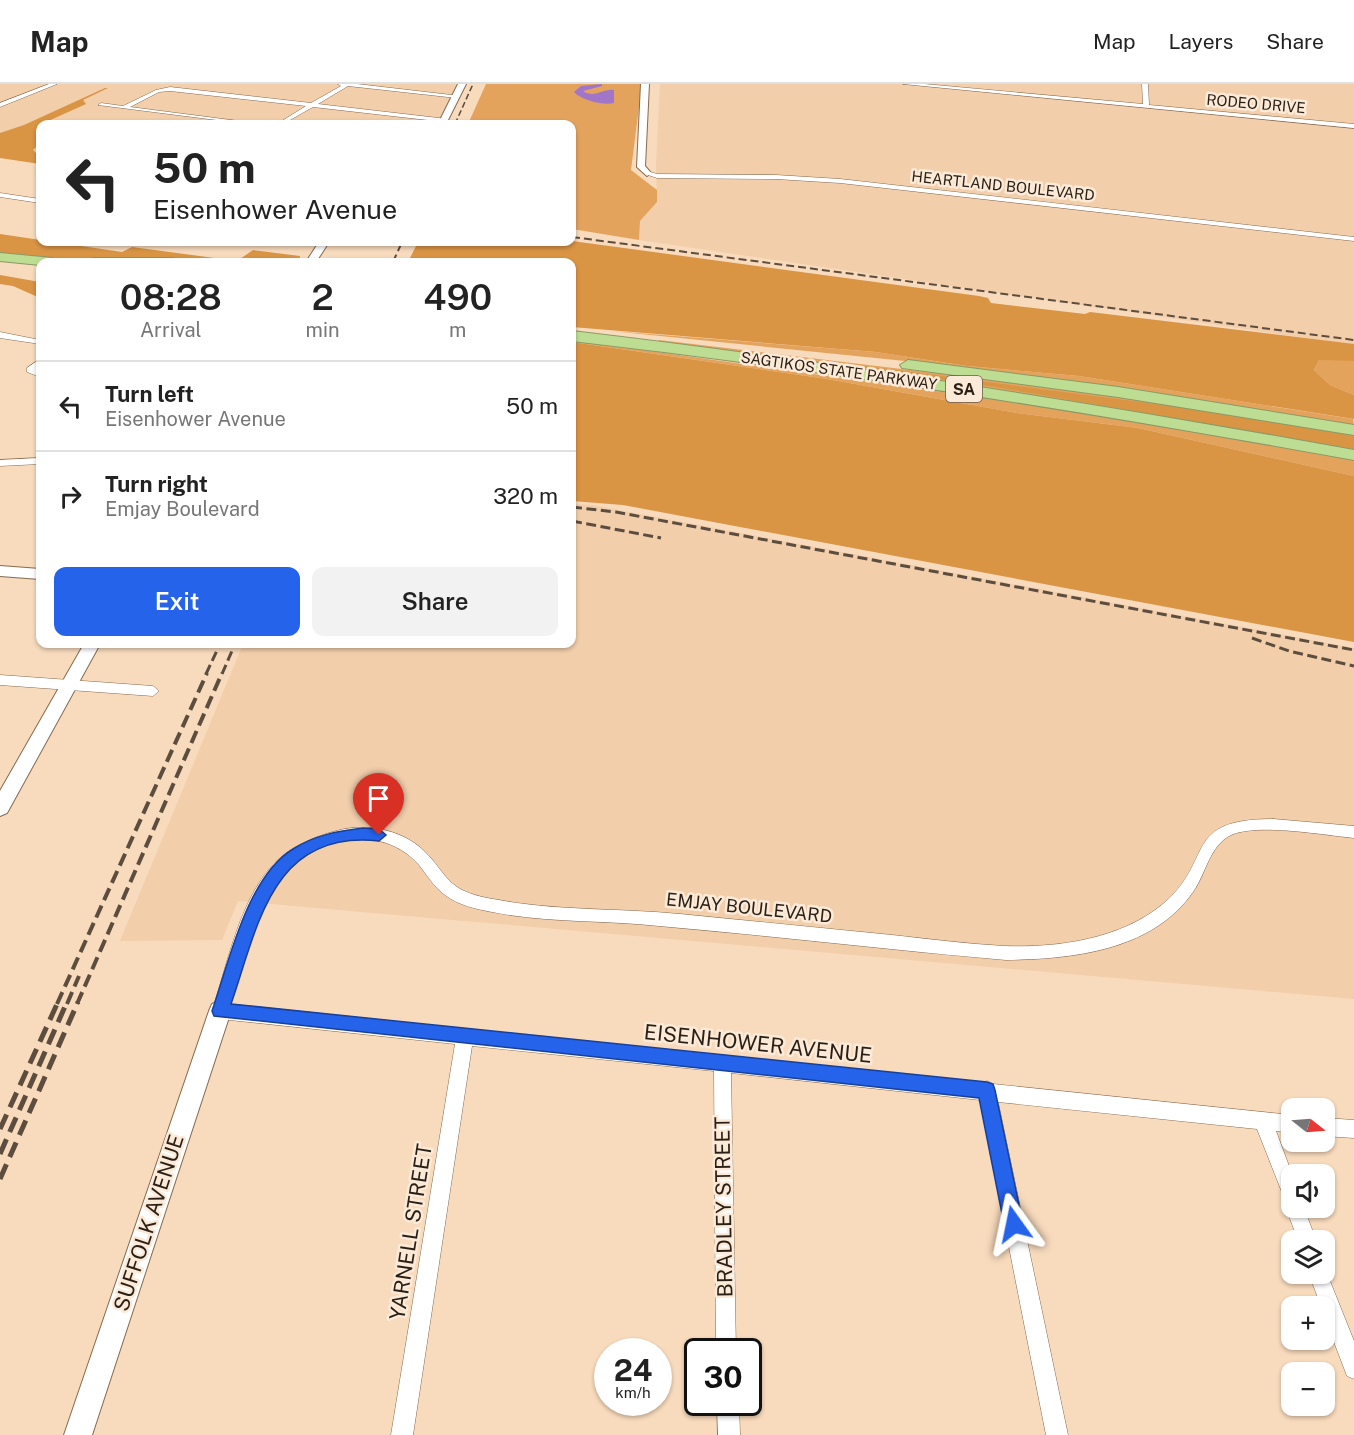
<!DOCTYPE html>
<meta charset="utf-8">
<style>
:root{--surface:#fff;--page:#f2f2f2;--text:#222;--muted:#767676;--line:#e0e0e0;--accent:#2563eb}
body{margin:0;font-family:"Public Sans",sans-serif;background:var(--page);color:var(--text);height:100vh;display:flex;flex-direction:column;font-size:22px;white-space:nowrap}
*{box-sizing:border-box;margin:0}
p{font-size:20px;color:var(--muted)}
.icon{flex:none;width:33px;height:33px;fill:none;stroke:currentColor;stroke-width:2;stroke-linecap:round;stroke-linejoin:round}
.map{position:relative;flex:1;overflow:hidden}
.sheet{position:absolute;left:36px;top:174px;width:540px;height:390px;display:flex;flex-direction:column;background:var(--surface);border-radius:12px;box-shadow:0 2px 4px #0004}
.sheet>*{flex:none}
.top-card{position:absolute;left:36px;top:36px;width:540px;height:126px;border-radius:12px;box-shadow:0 2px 4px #0004;background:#fff;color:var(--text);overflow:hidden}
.needle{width:39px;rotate:107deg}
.controls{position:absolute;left:1281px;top:1014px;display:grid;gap:12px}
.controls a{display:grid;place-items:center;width:54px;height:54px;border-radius:12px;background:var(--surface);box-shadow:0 2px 4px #0004;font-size:30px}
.speed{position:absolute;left:594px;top:1254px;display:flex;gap:12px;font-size:30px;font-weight:700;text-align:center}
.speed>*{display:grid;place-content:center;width:78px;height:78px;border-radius:50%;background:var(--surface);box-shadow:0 2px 4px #0004;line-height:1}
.speed small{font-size:15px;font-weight:400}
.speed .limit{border:3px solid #111;border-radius:9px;background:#fff;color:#111}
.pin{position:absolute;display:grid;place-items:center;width:51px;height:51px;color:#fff;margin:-62px -26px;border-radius:50% 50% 50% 0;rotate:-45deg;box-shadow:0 0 6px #0007}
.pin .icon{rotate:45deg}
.me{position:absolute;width:66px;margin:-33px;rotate:348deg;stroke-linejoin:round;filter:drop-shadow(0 0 4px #0008)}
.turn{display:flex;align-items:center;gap:21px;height:126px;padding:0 18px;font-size:27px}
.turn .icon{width:78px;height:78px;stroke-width:2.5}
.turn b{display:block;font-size:42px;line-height:51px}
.eta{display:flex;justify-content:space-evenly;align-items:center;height:102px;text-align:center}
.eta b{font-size:36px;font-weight:600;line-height:42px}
.button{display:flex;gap:12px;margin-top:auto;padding:12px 18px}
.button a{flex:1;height:69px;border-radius:12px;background:var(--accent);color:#fff;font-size:24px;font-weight:600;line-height:69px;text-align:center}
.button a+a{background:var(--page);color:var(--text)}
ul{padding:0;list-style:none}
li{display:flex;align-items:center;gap:18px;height:90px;padding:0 18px;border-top:2px solid var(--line)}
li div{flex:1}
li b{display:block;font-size:22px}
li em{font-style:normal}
header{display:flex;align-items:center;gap:36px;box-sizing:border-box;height:84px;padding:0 30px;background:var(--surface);border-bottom:2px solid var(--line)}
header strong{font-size:28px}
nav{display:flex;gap:33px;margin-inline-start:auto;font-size:21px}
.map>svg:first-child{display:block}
</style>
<header>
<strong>Map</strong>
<nav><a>Map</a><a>Layers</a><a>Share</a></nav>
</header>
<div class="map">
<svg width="1354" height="1351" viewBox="0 0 1354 1351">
<rect width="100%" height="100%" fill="#f8dabc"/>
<path fill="#f2ceab" d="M0,0H462L442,40H40V77L0,72Z
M660,0H1354V261L639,156L640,137L657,118L656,81Z
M572,420L592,421L1354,564V915L238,817L222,856L120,857L243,560H572Z"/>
<path fill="#e4a35d" d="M486,0H642L631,86L657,106V118L640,137L639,156L572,145V40H468Z
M611,247L876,268L967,282L1079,292L1353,335L1354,341L915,278Z
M572,256L1070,326L1354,376V392L1138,344L1017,329L827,295L572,258Z
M659,256L1135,313L1354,348V367L657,259Z
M1336,275L1354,277V311L1330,301L1314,286L1319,276Z"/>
<path fill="#d99444" d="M105,4H108L83,16L86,20L37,42L40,43V59L33,66L40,73V80L0,74V49L24,41Z
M0,150L122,168L132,163L237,177L253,166L300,172L299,178H207L161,174H29L0,169Z
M572,157L979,212L988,214L991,219L1085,230L1090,228L1354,260V277L1319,276L1314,286L1330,301L1354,311V335L1079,292L967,282L876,268L572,243V178H408L418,158Z
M0,191L40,198V214L13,202L0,200Z
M572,258L827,295L1017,329L1138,344L1354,392V558L623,421L572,417Z
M856,281L1217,328L1354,352V365L995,303L850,282Z"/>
<path fill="#a176c8" d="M602,0V2L583,7C595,15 603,4 614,6V19C603,22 581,16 574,8L581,2Z"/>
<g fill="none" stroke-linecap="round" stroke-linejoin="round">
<g stroke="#856a50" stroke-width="1">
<path id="street" d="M49,0H57L0,23V19Z
M338,0H357L460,12L457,14L348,2L318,20L447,35L445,38L313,23L283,40H277L306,22L170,7L159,8L130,23L262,40H248L98,21L101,19L123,22L156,6L170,3L311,19L341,2Z
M903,0H924L1143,20L1142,0H1148L1149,21L1354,40V44Z
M647,87L657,90L776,91L840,95L1354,153V157L840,99L776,95L657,94L645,90Z
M0,109L40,115V119L0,113Z
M0,248L40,256V260L0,254Z
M40,275V282L36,285L40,287V293L27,288V284Z
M40,374V380L0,382V376Z
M0,591L153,602L159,607L153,612L0,601Z
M1273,735L1354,742V754C1323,751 1258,739 1231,751C1209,762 1206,790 1193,808C1152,867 1072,875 1006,876C890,866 775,852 659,842C604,836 546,839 492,828C476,825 458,821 445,811C434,803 427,791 419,781C398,757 366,750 336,758C261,781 251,856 230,920L983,999L987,997L993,1000L1292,1031V1049L1276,1047L1292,1090V1124H1304L1316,1156H1298L1286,1124L1287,1121L1257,1045L998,1018L1068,1351H1046L980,1016L731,989L736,1268H716L714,987L472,962L413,1351H391L455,960L220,935L214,933L212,927C227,882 239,819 271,783C287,764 313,753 336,747C367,738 406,746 428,771C438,781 445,795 457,803C468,810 481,813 493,815C552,827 619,824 680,830C751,837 821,844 892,851C929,855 967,860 1004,862C1058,864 1122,855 1164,819C1215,776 1181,735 1273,735Z
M1324,1034L1354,1036V1054L1324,1052Z
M1324,1182L1354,1257V1295L1347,1292L1324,1232V1222H1321L1309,1190H1324Z
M717,1318H739L740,1351H718Z"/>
</g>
<g stroke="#856a50" stroke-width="2">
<path id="secondary" d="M458,0H466L446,40H438Z
M641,0H649L645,82L651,89L647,92L637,83Z
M319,158H329L316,178H306Z
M0,482L40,485V495L0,492Z
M84,560H100L7,729L0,732V707Z
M220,917L228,920L231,927L92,1351H64L209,927L212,920Z"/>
</g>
<g stroke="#8a9a66" stroke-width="2">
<path id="highway" d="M0,169L52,174L59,178H40V181L0,177Z
M93,174H173L180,178H86Z
M311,174L317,175L319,178H304Z
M572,247C834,278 1094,319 1354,366V376C1094,329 834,287 572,257Z
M908,276L1118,303L1354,341V351L1118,313L902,284L900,281Z"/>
</g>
<use href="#street" fill="#fff" fill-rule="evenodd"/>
<use href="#secondary" fill="#fff" fill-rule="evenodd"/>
<use href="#highway" fill="#bddd92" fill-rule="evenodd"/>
<path stroke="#5d4d3e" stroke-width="1.5" stroke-dasharray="6 3" stroke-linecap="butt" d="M455,40L473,0"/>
<path stroke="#5d4d3e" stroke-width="2" stroke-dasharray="8 4" stroke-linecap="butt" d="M572,153L1354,256
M393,178L402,158"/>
<path stroke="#5d4d3e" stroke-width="3" stroke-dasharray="10 4.5" stroke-linecap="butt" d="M572,423L616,428L1354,566
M572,437L661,454
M1252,554L1289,567L1354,582
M206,590L220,560
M222,590L235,560"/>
<path stroke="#5d4d3e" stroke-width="4" stroke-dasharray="13 6" stroke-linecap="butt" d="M57,920L207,589
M67,920L79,892
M77,920L222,589"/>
<path stroke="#5d4d3e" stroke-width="5" stroke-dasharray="16 8" stroke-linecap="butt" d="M0,1045L58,918
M0,1070L67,918
M0,1095L78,918"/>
</g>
<path fill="#2563eb" stroke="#184099" stroke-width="1.5" d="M363,744L379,745L386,751L379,757C272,745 258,842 231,920L987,998L993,1000L995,1006L1023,1140L1020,1146L1014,1149L1007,1146L1004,1140L979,1014L214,932L212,927C229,878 247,793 293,765C315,751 338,747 363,744Z"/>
<g text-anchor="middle" stroke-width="5" stroke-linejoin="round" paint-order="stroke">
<g font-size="15" fill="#2a1f14" stroke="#fcead8">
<text transform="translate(1256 20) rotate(5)" y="5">RODEO DRIVE</text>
<text transform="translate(1003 102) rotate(6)" y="5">HEARTLAND BOULEVARD</text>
<text transform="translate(839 287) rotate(8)" y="5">SAGTIKOS STATE PARKWAY</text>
</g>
<rect fill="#fcead8" stroke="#695c4f" stroke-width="1.5" x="946" y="292" width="36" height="26" rx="4.5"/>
<g font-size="16" font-weight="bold" fill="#2a1f14">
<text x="964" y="311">SA</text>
</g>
<g font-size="18" fill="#2a1f14" stroke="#fcead8">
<text transform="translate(749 824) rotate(6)" y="6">EMJAY BOULEVARD</text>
</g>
<g font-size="21" fill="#2a1f14" stroke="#fcead8">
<text transform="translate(758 960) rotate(6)" y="7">EISENHOWER AVENUE</text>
<text transform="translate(724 1123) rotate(-91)" y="7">BRADLEY STREET</text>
<text transform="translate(149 1139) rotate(-72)" y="7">SUFFOLK AVENUE</text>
<text transform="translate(411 1148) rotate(-81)" y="7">YARNELL STREET</text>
</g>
</g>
</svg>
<div class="controls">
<a><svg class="needle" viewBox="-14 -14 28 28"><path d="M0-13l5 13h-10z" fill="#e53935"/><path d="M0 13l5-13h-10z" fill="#767676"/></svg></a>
<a><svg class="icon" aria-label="sound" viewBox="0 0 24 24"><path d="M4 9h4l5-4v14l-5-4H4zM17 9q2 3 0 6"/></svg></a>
<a><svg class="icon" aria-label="layers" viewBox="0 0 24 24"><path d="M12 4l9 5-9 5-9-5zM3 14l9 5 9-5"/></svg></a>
<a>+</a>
<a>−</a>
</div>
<div class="speed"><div>24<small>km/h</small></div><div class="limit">30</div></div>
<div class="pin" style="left:379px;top:751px;background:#d93025"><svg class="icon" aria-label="arrive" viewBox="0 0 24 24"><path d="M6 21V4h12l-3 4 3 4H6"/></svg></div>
<svg class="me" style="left:1014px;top:1140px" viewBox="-20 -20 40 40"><path d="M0-17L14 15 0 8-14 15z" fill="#2563eb" stroke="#fff" stroke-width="4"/></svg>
<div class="top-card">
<div class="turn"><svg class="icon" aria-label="left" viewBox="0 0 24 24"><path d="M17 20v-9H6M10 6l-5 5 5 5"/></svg><div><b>50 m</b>Eisenhower Avenue</div></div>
</div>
<section class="sheet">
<div class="eta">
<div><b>08:28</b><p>Arrival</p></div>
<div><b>2</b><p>min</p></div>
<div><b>490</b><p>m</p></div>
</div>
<ul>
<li><svg class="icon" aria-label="left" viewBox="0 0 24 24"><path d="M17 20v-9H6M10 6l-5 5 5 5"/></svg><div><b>Turn left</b><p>Eisenhower Avenue</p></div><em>50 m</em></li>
<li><svg class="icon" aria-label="right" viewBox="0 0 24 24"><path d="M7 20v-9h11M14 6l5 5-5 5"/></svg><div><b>Turn right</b><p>Emjay Boulevard</p></div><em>320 m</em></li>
</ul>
<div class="button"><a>Exit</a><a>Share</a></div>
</section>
</div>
